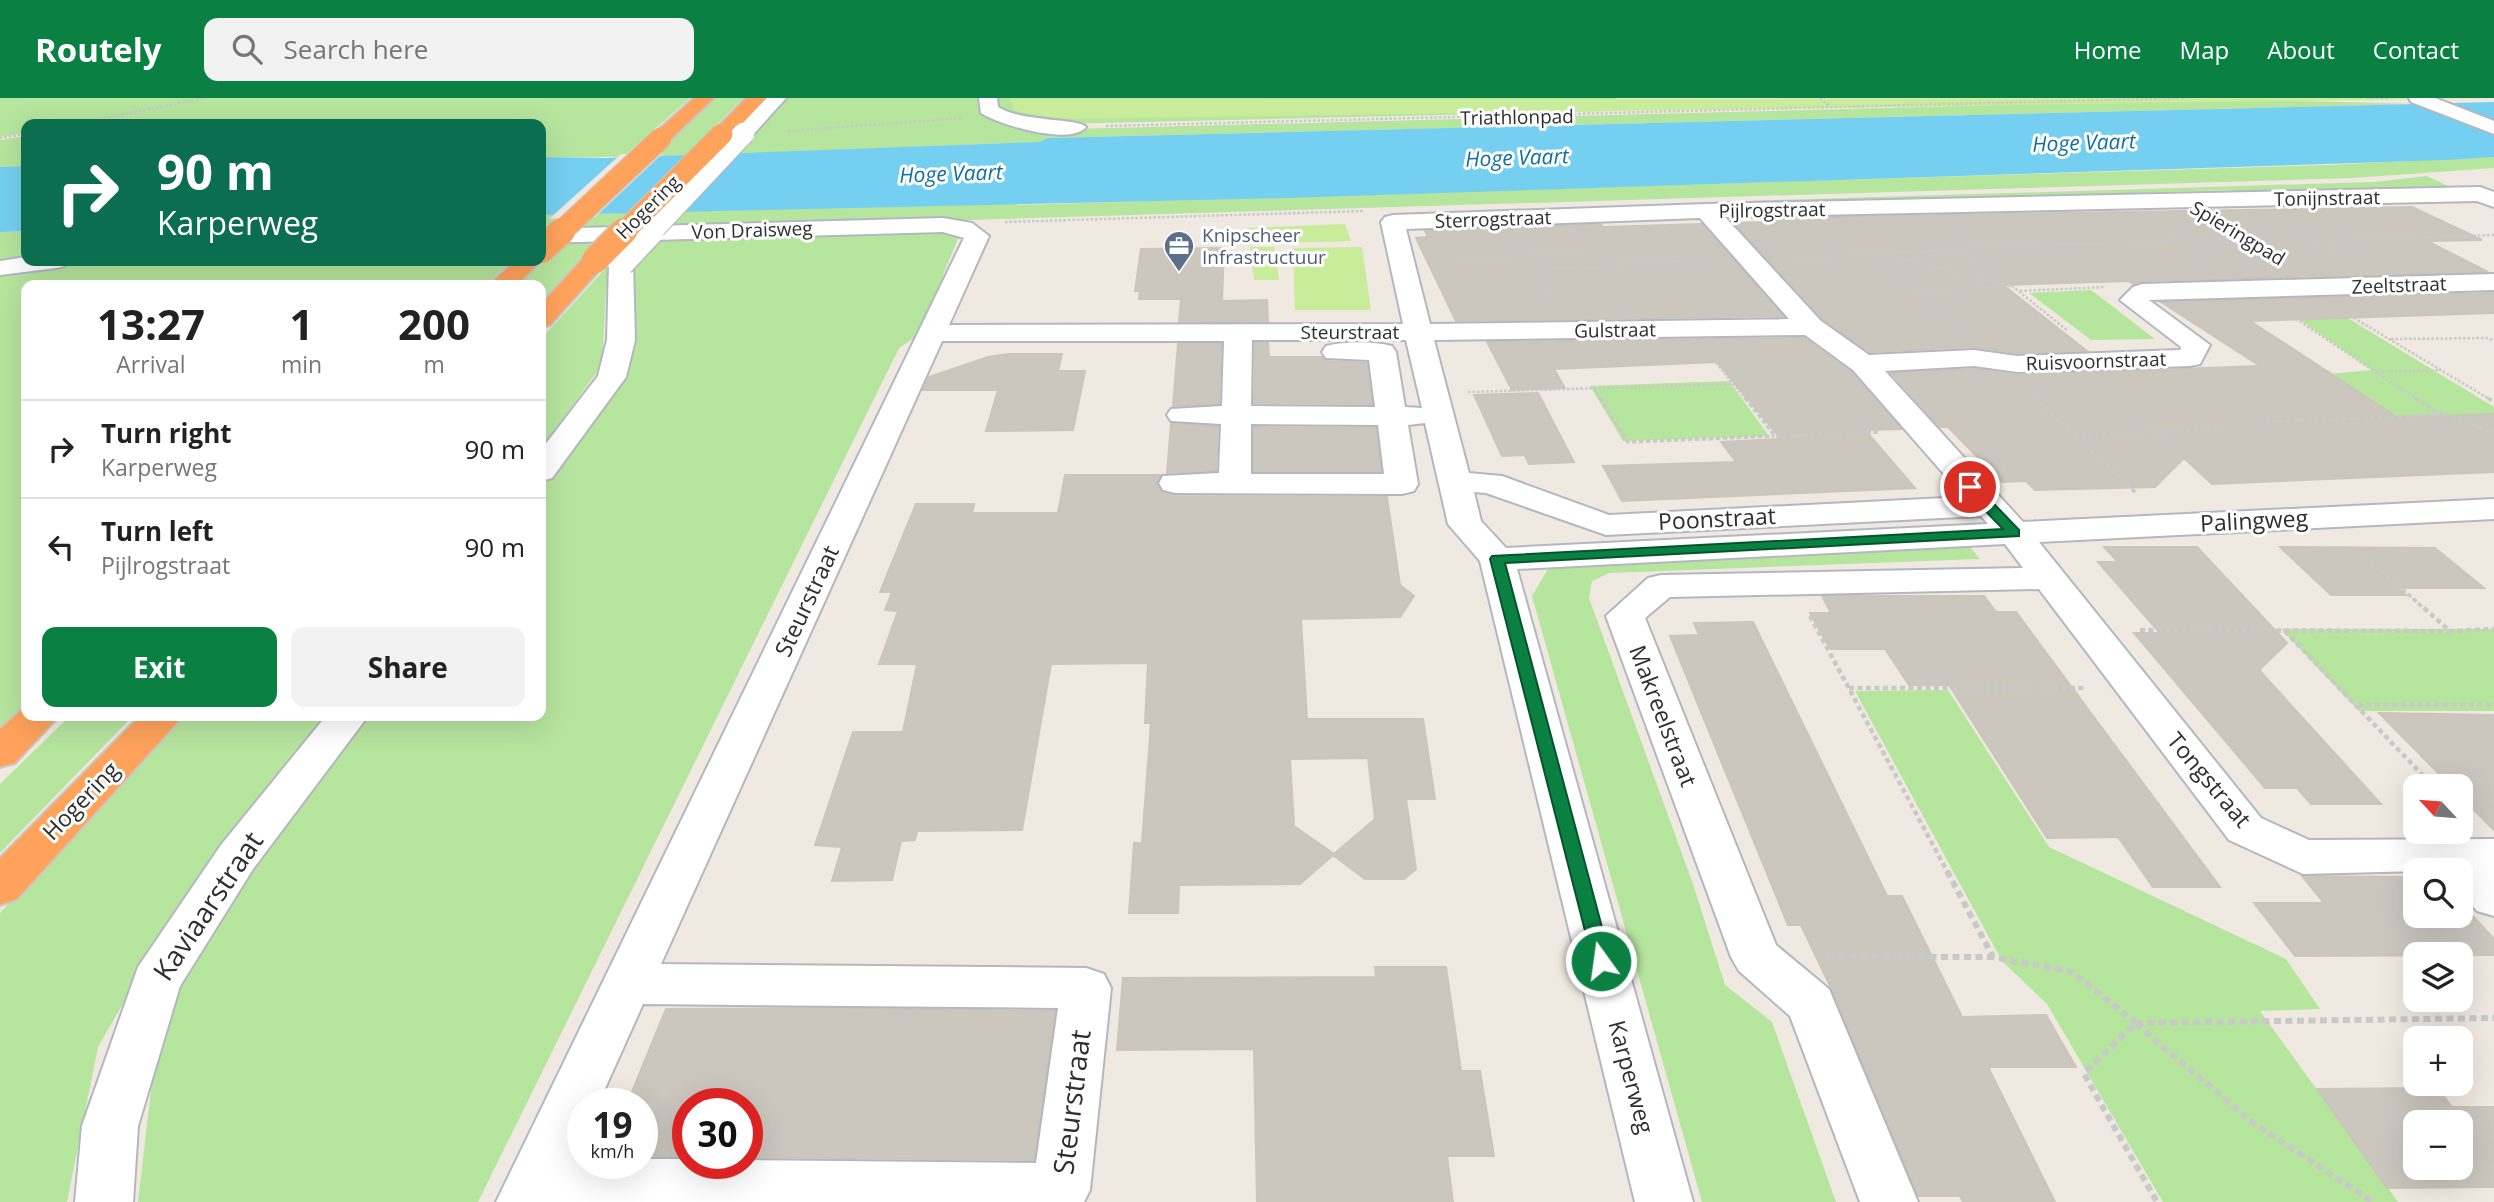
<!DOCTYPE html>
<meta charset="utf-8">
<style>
:root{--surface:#fff;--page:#f2f2f2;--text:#222;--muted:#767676;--line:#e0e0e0;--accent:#0b8043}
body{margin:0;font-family:"Open Sans",sans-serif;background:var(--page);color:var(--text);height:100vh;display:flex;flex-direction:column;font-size:26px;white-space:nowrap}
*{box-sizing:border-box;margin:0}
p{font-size:23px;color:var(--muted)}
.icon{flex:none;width:38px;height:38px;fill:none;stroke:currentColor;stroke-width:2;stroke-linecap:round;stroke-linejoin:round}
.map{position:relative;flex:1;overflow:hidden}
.sheet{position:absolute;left:21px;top:182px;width:525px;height:441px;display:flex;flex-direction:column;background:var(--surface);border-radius:14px;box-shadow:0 7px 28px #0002}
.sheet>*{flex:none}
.hud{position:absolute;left:21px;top:21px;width:525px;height:147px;border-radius:14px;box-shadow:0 7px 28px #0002;background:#0b6e4f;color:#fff;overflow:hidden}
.needle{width:46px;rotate:296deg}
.controls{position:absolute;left:2403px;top:676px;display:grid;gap:14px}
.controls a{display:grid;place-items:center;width:70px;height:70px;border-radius:14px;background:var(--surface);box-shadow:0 7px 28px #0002;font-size:35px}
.speed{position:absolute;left:567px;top:990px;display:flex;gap:14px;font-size:35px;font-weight:700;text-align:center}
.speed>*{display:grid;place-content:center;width:91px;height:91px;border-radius:50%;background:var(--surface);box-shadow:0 7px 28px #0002;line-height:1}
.speed small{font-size:18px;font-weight:400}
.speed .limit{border:10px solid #d22;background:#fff;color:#111}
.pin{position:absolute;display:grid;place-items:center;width:60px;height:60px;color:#fff;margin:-30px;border:4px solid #fff;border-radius:50%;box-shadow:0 2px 7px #0007}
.me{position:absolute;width:77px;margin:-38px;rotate:346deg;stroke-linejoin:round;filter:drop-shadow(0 0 5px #0008)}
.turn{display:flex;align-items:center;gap:24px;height:147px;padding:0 21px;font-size:32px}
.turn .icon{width:91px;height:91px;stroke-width:2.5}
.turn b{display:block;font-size:49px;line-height:60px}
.eta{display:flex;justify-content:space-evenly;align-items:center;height:119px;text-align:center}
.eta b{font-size:42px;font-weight:700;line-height:49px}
.action{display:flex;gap:14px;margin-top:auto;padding:14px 21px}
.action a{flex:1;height:80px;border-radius:14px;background:var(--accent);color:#fff;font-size:28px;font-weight:700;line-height:80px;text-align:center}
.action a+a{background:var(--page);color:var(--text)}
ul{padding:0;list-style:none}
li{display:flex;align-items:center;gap:21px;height:98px;padding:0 21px;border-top:2px solid var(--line)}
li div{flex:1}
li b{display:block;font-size:26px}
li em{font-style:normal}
header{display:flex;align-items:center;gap:42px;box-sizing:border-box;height:98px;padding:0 35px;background:var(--accent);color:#fff}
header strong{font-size:33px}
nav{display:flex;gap:38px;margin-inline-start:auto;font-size:24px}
.search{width:490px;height:63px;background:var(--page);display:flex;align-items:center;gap:18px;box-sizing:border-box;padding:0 24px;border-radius:14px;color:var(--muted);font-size:26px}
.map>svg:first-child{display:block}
</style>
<header>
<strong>Routely</strong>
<div class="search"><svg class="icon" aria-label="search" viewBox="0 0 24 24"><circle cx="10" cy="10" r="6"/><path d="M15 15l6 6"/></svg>Search here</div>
<nav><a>Home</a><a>Map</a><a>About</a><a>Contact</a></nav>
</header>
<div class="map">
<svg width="2494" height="1104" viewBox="0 0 2494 1104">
<rect width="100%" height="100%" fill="#efe9e1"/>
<path fill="#b6e59e" d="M0,0H690L623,59H541V26H26V35L0,39Z
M715,0H743L685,58H654Z
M785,0H980L978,8L984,16L1072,31L2232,1L2416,6L1049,40L1039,44L733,56Z
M997,0H1617L1606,13L1057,26L1005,16L995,7Z
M26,38V68L0,69V42Z
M2494,59V70L2352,80L541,135V117L1011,104L1018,107L2327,67Z
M2427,78L2452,90L2254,96L2225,92L1721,108L1715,104L2374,84Z
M939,130L959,138L924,224L917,238L899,250L478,1104H138L153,975L166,910L237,781L361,618H541V389L620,289L631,235V164L655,138Z
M26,133V161L0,165V134Z
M605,140L541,206V187H519L567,141Z
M613,162L606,192L602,267L541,351V241Z
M69,163H512L486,187H26V614L0,638V174Z
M2091,192L2155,241L2091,242L2029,195Z
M2323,205L2494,309V363L2423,318L2355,319L2329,276L2372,272L2278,207Z
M1729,283L1769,338L1623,343L1590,288Z
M1970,449L1980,461L1609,475L1592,483L1589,500L1693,786L1725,887L1772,924L1836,1104H1702L1532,498L1548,471L1572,466Z
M2281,531H2494V613H2359Z
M1948,592L2049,749L2286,861L2320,911L2260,913L2398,1104H2163L2047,906L2002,863L1855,593Z
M70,618H133L0,755V686Z
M184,618H328L187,795L98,949L67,1104H0V815Z"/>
<path fill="#c9ec9a" d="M2494,0L1059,21L1015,13L1010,1Z
M1345,126L1351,143L1250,146L1247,130Z
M1250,149H1274L1279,182H1254Z
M1362,149L1371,212H1295L1293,150Z"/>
<path fill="#75cff0" d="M2494,4V59L2446,62L1287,100L541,117V59L609,60L1039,44L1048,40Z
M26,68V133L0,134V69Z"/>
<path fill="#efe9e1" d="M663,55L595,119L549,121L621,56Z"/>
<path fill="#cbc7bf" stroke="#cbc5ba" stroke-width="2" fill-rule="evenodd" d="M2412,109L2482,142L2427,143L2488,174L2142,183L2133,186L2129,183L2003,187L2087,253L2017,255L1974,249L1870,254L1823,221L1734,125L1771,124L1768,121L1780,120Z
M1600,126L1604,129L1702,126L1783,218L1456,223L1416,140L1428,139L1425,133Z
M1224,150L1222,203L1267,202L1268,224H1179L1181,201H1139L1140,193H1135L1141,151Z
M2494,195V215L2250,223L2397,319L2494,316V374L2212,386L2184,360L2155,389L2035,392L2026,383L2002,384L1948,329H1940L1891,275L1974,271L2017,277L2260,268L2161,204Z
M1804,240L1851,274L1901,331L1865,332L1915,390L1622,403L1603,368L1736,364L1721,344L1781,341L1717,264L1554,271L1565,290L1512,292L1487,244Z
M1255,245H1268L1269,259H1322L1326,263L1367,265L1372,306L1254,305Z
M1178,246H1221L1219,306L1173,308Z
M1009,256H1062L1058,273H1085L1073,332L986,333L998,292H923L929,279L988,259Z
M1538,295L1574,364L1529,366L1525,357L1502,358L1474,297Z
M1171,326L1218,328L1216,373L1167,375Z
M1254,329L1376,330L1381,373H1254Z
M1065,377H1161L1157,384L1161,393L1175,398L1387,399L1400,487L1414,498L1400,519L1301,521L1307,621H1423L1435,701H1406L1416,771L1404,781H1365L1333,757L1300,786L1179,787L1178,815H1129L1134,745H1142L1151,625H1145L1148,565L1051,566L1022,732L917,733L915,742L901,743L892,782L832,783L842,749L815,747L853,634H903L917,566H879L898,513L885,512L892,494H880L916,406H974L972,415H1058ZM1368,660L1375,721L1334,756L1294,728L1290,661Z
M2104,449H2197L2287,545L2259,572L2381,706H2311L2297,690H2265L2134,535H2160L2098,464H2118Z
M2280,449L2435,450L2484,490H2398L2406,497H2331Z
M1822,498H1984L1996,514H2016L2220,789H2153L2118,739L2047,740L1949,587H1909L1885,551H1830L1810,515H1831Z
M1753,524L1887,798H1902L1962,919L2046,917L2076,969H1988L2055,1104H1963L1960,1098H1918L1831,890L1801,827H1788L1670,538L1699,537L1694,525Z
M2379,615L2494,617V732L2460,698V688H2451Z
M2302,778L2409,779L2415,786V817H2460L2461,805L2494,841V857L2295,858L2254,805H2324Z
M1375,869H1446L1461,973H1480L1494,1058H1447L1453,1104H1257L1254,951L1117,952L1123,880L1376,879Z
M837,910L1055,913L1034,1062L747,1059V1006H688V1058H642V1006H627L666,911Z
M2437,990L2452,1009H2494V1089L2387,1090L2317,991ZM2415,1024H2460V1069H2415Z"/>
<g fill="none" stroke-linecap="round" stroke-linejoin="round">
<g stroke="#b4b7c1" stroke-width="4">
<path id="minor" d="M767,0H786L751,39H737L734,35L737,31Z
M979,0H997L998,9C1021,24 1079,20 1086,29C1071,48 999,27 981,15Z
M2409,0H2435L2494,23V36L2411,4Z
M2480,89L2494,94V109L2477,103L1725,119L1821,223L1869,257L1974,252L2017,258L2180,252L2181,249L2120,202L2133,189L2142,186L2494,176V192L2149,202L2210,247L2200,266L2190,268L2017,274L1974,268L1885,273L2023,424L2494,401V421L2039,444L2261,720L2309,742L2494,741V818L2477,813L2460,794V772L2303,776L2229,742L2039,491L1670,499L1645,520L1776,847L1829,891L1918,1104H1860L1790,918L1739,873L1731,859L1606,518L1648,480L1661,477L2023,470L2005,446L1517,471L1693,1104H1635L1480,463L1448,426L1425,325L1408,327L1418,386L1414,393L1402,396L1175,395L1163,392L1159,385L1163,378L1219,375L1221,326L1171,323L1167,317L1171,311L1222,308L1224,243H942L661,866L1086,870L1104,876L1111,890L1090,1092L1084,1104H496L964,140L943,134L541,145V131L943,120L972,125L989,138L949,227L1403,226L1381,124L1385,119L1393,117L1706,106ZM1700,120L1789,221L1430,226L1406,131ZM1805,237L1853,272L1964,399L1609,417L1502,378L1469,375L1434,242ZM1252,242H1406L1422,310L1405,309L1396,254L1392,248C1372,243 1346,243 1326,248L1322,254L1326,260L1369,262L1375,309L1251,308ZM1251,326L1378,327L1384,376H1251ZM1474,394L1486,395L1606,437L1981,418L1988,426L1506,450L1481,423ZM643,906L1058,910L1036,1065L747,1062V1066H688V1061H642V1066H583V1060H574L583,1041V1006H598Z
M621,158L630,160L633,165L635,242L626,279L552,380L541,383V352L598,278L607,242L609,165L612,160Z
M26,159V163H68L65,168L56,170L0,177V163Z
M326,618H368L253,771L180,888L138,1028L133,1104H75L82,1028L138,869L221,747Z"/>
</g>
<g stroke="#c9c9c9" stroke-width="4">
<path id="highway" d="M694,0H714L668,44H654L651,40L654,36Z
M746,0H766L729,40H715L712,36L715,32Z
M595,155L604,157L607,162L604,167L550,227L541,229V206L586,157Z
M515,163H541L517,187H489Z
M26,608V618H59L15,665L0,669V631Z
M140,618H183L17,801L0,807V760Z"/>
</g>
<path stroke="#c9c9c9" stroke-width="2.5" stroke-dasharray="2.5 2" stroke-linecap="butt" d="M1820,0L1832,10
M2367,0H2388
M77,26L204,0
M1106,28L2186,0
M788,33L961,20
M0,40L26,36
M1005,124L1363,113
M2293,130L2340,157
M2207,133L2250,159
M2160,134L2203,161
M1956,137L1971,150L1961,151L2012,188
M2316,143L2494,137
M1971,150L2220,141
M1884,156L2005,187
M1874,157L1956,230
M1525,159L1550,201
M1794,160L1961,151
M1438,161L1611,155L1621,168L1532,172
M1619,165L1709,163
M1913,192L2012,188L2068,233
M2020,193L2105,189
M2354,220L2491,302
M2296,221L2418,302
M2391,241L2488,240L2494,243
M1713,261L1746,302
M2377,274L2438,272
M1594,291L1601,302
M1468,294L1733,286
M2031,297L2036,302"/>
<path stroke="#c9c9c9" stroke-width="3.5" stroke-dasharray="4.5 2.5" stroke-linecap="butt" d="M1600,300L1628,344L1774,338
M1745,300L1775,338L1878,334
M2035,300L2137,396
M2415,300L2433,312L2494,335
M2488,300L2494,304
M2265,324L2442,317
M2074,337L2222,331
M2355,450L2426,512"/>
<path stroke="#c9c9c9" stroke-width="4.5" stroke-dasharray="5 3.5" stroke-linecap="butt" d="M2424,510L2450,533L2494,531
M1810,518L1948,775
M2140,532L2450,533
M2285,533L2433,688
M1849,590H2086
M2358,607H2494"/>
<path stroke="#c9c9c9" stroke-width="6" stroke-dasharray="7 4.5" stroke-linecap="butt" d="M1947,773L1993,859L2072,874L2136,925L2084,976L2157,1104
M1826,859H1993
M2136,925L2494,920
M2136,926L2252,1024L2373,1104"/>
<use href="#minor" fill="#fff" fill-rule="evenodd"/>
<use href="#highway" fill="#ffa35c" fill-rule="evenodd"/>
<g stroke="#b4b7c1" stroke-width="23" stroke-linecap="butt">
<path id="minor-bridge-far1" d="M650,135L744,35"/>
</g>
<g stroke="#b4b7c1" stroke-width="29" stroke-linecap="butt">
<path id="minor-bridge" d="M621,165L651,133"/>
</g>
<g stroke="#c9c9c9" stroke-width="23" stroke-linecap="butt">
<path id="highway-bridge-far1" d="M560,135L661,40
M623,135L722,36"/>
</g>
<g stroke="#c9c9c9" stroke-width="29" stroke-linecap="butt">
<path id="highway-bridge" d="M541,152L562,133
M595,162L624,133"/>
</g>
<use href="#minor-bridge-far1" stroke="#fff" stroke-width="21"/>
<use href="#minor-bridge" stroke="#fff" stroke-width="26"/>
<use href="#highway-bridge-far1" stroke="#ffa35c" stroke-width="21"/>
<use href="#highway-bridge" stroke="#ffa35c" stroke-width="26"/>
</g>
<path fill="#0b8043" stroke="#07532c" stroke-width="2" d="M1965,386H1975L2019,432V438L1505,465L1611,863L1608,868H1594L1490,461L1492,458L2003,431L1965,392Z"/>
<defs>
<g id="office-pin" transform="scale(1.575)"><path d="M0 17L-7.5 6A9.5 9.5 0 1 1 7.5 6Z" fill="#5c6f8a" stroke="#fff"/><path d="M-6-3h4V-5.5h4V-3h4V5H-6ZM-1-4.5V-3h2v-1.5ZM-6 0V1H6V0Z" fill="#fff"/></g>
</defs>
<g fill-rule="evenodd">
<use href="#office-pin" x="1179" y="148"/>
</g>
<g text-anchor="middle" stroke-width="6" stroke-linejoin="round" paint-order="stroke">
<g font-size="19" fill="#2e2e2e" stroke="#fff">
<text transform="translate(1517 19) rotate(-1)" y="7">Triathlonpad</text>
<text transform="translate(2327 100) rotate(-1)" y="7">Tonijnstraat</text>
<text transform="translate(648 109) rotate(-45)" y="7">Hogering</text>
<text transform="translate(1772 112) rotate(-1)" y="7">Pijlrogstraat</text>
<text transform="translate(1493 121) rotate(-2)" y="7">Sterrogstraat</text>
<text transform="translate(752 132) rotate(-2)" y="7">Von Draisweg</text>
<text transform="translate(2238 135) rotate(31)" y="7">Spieringpad</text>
<text transform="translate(2399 187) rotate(-2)" y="7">Zeeltstraat</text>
<text transform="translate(1615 232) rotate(-1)" y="7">Gulstraat</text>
<text x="1350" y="241">Steurstraat</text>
<text transform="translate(2096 263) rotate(-2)" y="7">Ruisvoornstraat</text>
</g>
<g font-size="19" fill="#4e5e75" stroke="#fff" text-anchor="start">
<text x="1202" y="144">Knipscheer<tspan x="1202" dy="22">Infrastructuur</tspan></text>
</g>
<g font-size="21" font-style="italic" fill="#0d6fa3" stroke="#fff">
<text transform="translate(2084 45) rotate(-2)" y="7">Hoge Vaart</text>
<text transform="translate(1517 60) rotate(-2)" y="7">Hoge Vaart</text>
<text transform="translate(951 76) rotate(-2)" y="7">Hoge Vaart</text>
</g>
<g font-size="23" fill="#2e2e2e" stroke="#fff">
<text transform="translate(1717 421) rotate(-3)" y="8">Poonstraat</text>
<text transform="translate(2254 423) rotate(-3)" y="8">Palingweg</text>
<text transform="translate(807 503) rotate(-65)" y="8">Steurstraat</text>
<text transform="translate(1663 618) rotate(69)" y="8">Makreelstraat</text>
<text transform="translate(2209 682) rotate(50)" y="8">Tongstraat</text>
<text transform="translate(81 703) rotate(-46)" y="8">Hogering</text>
<text transform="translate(1631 979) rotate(75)" y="8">Karperweg</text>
</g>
<g font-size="28" fill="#2e2e2e" stroke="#fff">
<text transform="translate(208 808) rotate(-56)" y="10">Kaviaarstraat</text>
<text transform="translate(1072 1004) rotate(-83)" y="10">Steurstraat</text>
</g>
</g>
</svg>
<div class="controls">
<a><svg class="needle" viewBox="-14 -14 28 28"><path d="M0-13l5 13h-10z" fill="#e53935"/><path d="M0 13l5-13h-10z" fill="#767676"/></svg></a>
<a><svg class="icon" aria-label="search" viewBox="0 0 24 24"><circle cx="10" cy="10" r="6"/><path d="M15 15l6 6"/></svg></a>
<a><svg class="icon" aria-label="layers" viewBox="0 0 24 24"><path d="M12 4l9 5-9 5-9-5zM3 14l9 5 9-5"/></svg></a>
<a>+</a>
<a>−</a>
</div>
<div class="speed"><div>19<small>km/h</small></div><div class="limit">30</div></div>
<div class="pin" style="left:1970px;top:389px;background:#d93025"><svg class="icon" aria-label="arrive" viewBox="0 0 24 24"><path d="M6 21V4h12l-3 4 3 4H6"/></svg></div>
<svg class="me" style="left:1601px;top:863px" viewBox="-20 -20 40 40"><circle r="17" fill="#0b8043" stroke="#fff" stroke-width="3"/><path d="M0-11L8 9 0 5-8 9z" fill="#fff"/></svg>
<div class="hud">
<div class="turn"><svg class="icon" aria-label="right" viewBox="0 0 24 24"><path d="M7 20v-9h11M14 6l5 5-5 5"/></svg><div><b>90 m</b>Karperweg</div></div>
</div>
<section class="sheet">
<div class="eta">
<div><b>13:27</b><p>Arrival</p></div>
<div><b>1</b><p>min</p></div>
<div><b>200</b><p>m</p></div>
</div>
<ul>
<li><svg class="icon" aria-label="right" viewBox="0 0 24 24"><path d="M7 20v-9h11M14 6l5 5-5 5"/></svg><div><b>Turn right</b><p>Karperweg</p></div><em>90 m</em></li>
<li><svg class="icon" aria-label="left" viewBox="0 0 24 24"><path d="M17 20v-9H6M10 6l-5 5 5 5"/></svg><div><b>Turn left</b><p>Pijlrogstraat</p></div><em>90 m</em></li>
</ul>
<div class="action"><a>Exit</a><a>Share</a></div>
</section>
</div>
